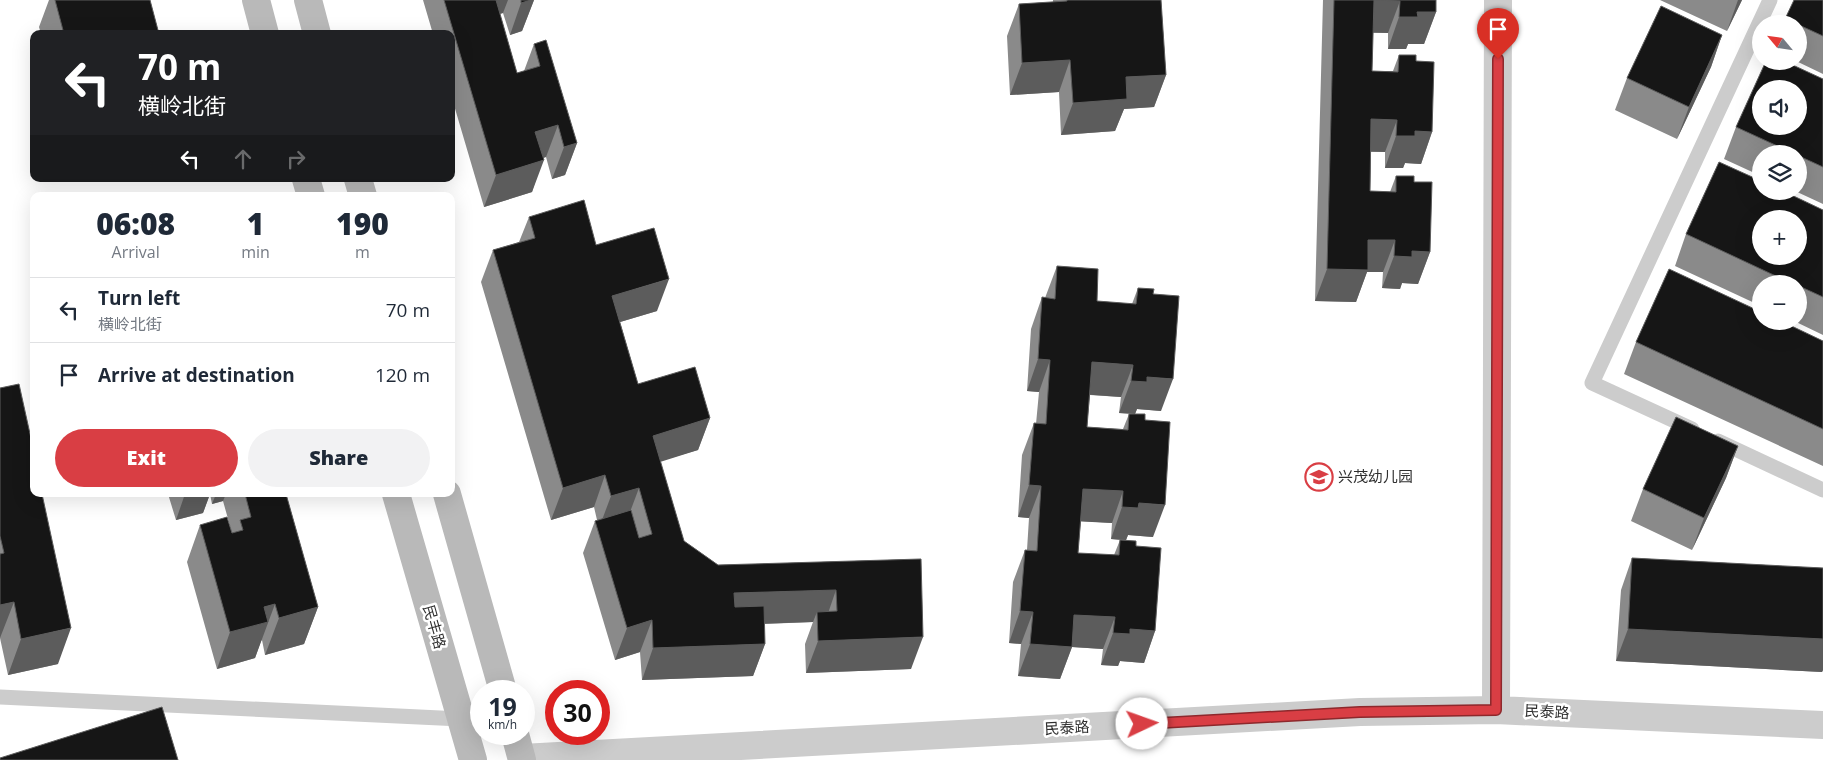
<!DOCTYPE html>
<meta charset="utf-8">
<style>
:root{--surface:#fff;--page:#f2f2f3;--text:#1f2937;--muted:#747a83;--line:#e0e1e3;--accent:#d93e44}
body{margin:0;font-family:"Open Sans","Noto Sans SC",sans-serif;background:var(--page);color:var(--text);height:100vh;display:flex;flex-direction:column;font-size:19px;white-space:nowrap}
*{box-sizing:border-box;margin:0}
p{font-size:16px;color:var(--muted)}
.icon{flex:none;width:28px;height:28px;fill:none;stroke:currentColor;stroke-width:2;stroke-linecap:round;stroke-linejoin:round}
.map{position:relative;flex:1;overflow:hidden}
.side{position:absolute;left:30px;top:192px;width:425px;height:305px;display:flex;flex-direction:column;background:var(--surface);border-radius:10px;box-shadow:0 5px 20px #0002}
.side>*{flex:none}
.hud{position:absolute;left:30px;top:30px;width:425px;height:152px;border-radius:10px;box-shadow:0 5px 20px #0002;background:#202124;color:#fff;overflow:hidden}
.needle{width:32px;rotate:299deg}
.tools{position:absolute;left:1752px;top:15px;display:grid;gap:10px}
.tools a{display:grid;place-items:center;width:55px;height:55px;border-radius:50%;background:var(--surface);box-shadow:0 5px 20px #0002;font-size:25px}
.speed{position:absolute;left:470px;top:680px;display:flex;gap:10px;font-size:25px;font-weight:700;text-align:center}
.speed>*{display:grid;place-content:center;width:65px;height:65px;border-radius:50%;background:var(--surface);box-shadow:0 5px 20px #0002;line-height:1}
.speed small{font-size:12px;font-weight:400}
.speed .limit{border:8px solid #d22;background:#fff;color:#111}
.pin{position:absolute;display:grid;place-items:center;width:42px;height:42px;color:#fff;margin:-51px -21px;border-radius:50% 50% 50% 0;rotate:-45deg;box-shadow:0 0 5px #0007}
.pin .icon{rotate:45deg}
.me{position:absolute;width:55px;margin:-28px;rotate:87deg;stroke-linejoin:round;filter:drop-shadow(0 0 4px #0008)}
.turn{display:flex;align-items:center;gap:18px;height:105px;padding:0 25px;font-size:22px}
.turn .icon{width:65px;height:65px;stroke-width:2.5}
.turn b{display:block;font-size:35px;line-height:42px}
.lanes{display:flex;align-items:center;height:48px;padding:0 25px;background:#0003;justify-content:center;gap:25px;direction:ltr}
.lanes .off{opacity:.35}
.eta{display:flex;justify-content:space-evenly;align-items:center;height:85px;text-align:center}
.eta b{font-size:30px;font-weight:800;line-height:35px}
.action{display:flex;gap:10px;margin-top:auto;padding:10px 25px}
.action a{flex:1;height:58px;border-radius:30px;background:var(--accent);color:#fff;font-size:20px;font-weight:800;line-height:58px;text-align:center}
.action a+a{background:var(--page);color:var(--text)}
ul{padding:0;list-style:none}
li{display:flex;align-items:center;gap:15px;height:65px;padding:0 25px;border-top:1px solid var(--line)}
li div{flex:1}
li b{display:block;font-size:19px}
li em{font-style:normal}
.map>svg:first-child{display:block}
</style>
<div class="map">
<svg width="1823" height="760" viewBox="0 0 1823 760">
<rect width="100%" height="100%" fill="#fff"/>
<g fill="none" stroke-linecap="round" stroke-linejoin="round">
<path stroke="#ccc" stroke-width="15" d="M1692,429L1592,383L1770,0
M1718,441L1823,490
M0,697L461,719"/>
<path stroke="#ccc" stroke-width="28" d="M1496,710L1498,0
M522,758L1360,712L1496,710L1823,725"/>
<path stroke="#b9b9b9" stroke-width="28" d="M256,0L265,34
M308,0L317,34
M306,179L311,196
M358,179L363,196
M396,494L473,760
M447,494L503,691
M515,734L522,760"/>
</g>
<path fill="#8a8a8a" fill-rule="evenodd" d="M49,0H150L159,34H41L39,27Z
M423,0H534L522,31L510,35L503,13L500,14L517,73L524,71L534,44L577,143L565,175L552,179L546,157L543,158L532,192L484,207L451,95V34H433Z
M1053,0H1161L1166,75L1154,107L1124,109L1115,131L1061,135L1059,92L1010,95L1007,36L1019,4L1053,2Z
M1323,0H1436V12L1424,44H1408L1406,49H1388V33H1373L1372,71H1393L1399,55L1416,61L1432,132L1421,164L1405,163L1403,168H1385V152H1371L1370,191L1390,192L1396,176L1414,182L1430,252L1418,284L1402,283L1400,289L1382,288L1383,272H1367L1356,302L1315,301Z
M1660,0H1742L1727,31Z
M1823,0V74L1796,61H1799V24H1783L1785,19Z
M1722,35L1711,67L1677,139L1615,110L1627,78Z
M1823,79V204L1795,191H1799V154H1761V176L1724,159L1736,127Z
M1823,210V335L1794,321H1799V284H1761V306L1675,266L1686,234Z
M529,217L596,245L657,311L620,322L638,384L710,418L698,450L660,461L684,541L718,565L921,559L911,669L806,673L805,644L813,622L764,624L765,644L753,676L642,680L640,652L615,660L583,553L595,521L597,520L594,507L551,520L481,282L493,250L519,242Z
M1057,266L1097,301L1132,304L1138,288L1153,294L1161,411L1137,409L1135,414L1119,413L1121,397L1090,395L1087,427L1123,429L1129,414L1145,420L1153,537L1128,535L1126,540L1136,546L1155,631L1144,663L1120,661L1118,666L1101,665L1103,649L1072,647L1060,679L1018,676L1021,644L1009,643L1013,582L1025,550H1027L1029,518L1018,517L1022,455L1034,423L1036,424L1039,392L1027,391L1031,329L1042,297L1045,298ZM1081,521L1112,523L1111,539L1120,540L1114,555L1078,553Z
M1823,341V466L1624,374L1636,342Z
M0,388L58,664L8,675L0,638Z
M1738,446L1726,478L1692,550L1631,521L1643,489Z
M168,494H210L203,513L176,520Z
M210,494H286L318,607L304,644L265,655L262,640L261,641L255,658L217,669L187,562L200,525L232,533L223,501L212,504Z
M1632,558L1823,568V670L1822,672L1616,661L1621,590Z"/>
<path fill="#5c5c5c" d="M487,0H508L503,13L480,19Z
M531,0H534L522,31L510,35L521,3Z
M1374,0L1400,1L1388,33L1363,32Z
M1738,0H1742L1727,31Z
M1417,12H1436L1424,44H1408L1406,49H1388L1399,17Z
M1722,35L1711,67L1677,139L1689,107Z
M1070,60L1059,92L1010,95L1022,63Z
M1166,75L1154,107L1124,109L1115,131L1061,135L1073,103L1126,77Z
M1371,119L1397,120L1385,152L1360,151Z
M558,125L546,157L523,164L535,132Z
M1415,131L1432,132L1421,164L1405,163L1403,168H1385L1396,136Z
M577,143L565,175L552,179L564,147Z
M544,160L532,192L484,207L496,175Z
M1368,240H1395L1383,272H1367L1356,302L1315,301L1327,269Z
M1412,251L1430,252L1418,284L1402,283L1400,289L1382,288L1394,256Z
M669,279L657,311L600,328L612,296Z
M1038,359L1050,360L1039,392L1027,391Z
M1092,362L1133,365L1121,397L1080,394Z
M1147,377L1173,379L1161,411L1137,409L1135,414L1119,413L1131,381Z
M710,418L698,450L641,468L653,436Z
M1738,446L1726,478L1692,550L1704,518Z
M605,475L594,507L551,520L563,488Z
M1029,485L1041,486L1029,518L1018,517Z
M639,488L627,520L599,528L611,496Z
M1083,489L1123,491L1112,523L1072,521Z
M185,494H210L203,513L176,520Z
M216,494H226L223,501L212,504Z
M1139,503L1165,505L1153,537L1128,535L1126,540L1111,539L1122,507Z
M836,590L825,622L817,612L813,622L722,625L734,593Z
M14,602L0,638V605Z
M275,604L255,658L217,669L230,632L264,607Z
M318,607L304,644L265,655L279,618Z
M1020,611L1033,612L1021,644L1009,643Z
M1074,615L1115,617L1103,649L1072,647L1060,679L1018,676L1030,644Z
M652,620L640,652L615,660L627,628Z
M71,628L58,664L8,675L21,639Z
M1130,629L1155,631L1144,663L1120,661L1118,666L1101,665L1113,633Z
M1628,629L1823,639V670L1822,672L1616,661Z
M923,637L911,669L806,673L818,641Z
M765,644L753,676L642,680L653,648Z"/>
<path fill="#161616" stroke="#5c5c5c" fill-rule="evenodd" d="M55,0H150L159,34H64Z
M444,0H496L517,73L540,66L534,44L546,40L577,143L564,147L558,125L535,132L544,160L496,175Z
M521,0H531L521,3Z
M1067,0H1161L1166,75L1126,77L1127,99L1073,103L1070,60L1022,63L1019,4L1067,1Z
M1334,0H1436V12H1417L1418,17H1399L1400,1L1374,0L1372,71L1398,72L1399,55H1416V61L1434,62L1432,132L1415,131V136H1396L1397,120L1371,119L1370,191L1396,192V176H1414V182H1432L1430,252L1412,251V257L1394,256L1395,240H1368V270L1327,269Z
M1794,0H1823V36L1799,25V24H1796L1785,19Z
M1661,6L1722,35L1689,107L1627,78Z
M1766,61H1784L1823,79V167L1799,156V154H1795L1736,127ZM1761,89H1799V126H1761Z
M1719,162L1761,181V191H1783L1823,210V297L1799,286V284H1793L1686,234ZM1761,219H1799V256H1761Z
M584,200L596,245L654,228L669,279L612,296L638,384L695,367L710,418L653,436L684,541L718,565L921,559L923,637L818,641L817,612L837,611L836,590L734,593L735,607L764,606L765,644L653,648L652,620L627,628L595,521L631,510L639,538L652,534L639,488L611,496L605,475L563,488L493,250L535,238L529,217Z
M1057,266L1098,269L1097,301L1136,304L1138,288L1154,289L1153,294L1179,296L1173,379L1147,377V382L1131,381L1133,365L1092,362L1087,427L1128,430L1129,414H1145V420L1170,422L1165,505L1139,503L1138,508L1122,507L1123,491L1083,489L1078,553L1119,555L1120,540L1136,541V546L1161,548L1155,631L1130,629V634L1113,633L1115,617L1074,615L1072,647L1030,644L1033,612L1020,611L1025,550L1037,551L1041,486L1029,485L1034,423L1046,424L1050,360L1038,359L1042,297L1055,299Z
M1669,269L1761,312V321H1781L1823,341V429L1636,342Z
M19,384L34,452V494H42L71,628L21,639L14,602L0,605V554L4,553L0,536V388Z
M1676,417L1738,446L1704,518L1643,489Z
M245,494H286L318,607L279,618L275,604L264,607L268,622L230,632L200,525L227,517L232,533L243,530L240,520L251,517Z
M1632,558L1823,568V639L1628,629Z
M162,707L178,760H0V758Z"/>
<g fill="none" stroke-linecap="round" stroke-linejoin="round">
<g stroke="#8d282c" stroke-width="12">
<path id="route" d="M1142,724L1360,712L1496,710L1498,59"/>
</g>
<use href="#route" stroke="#d93e44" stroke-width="9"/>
</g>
<defs>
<g id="school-ring" transform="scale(1.4375)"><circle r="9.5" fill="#fff" stroke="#d93e44" stroke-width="1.5"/><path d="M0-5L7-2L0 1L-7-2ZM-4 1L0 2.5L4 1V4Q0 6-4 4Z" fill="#d93e44"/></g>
</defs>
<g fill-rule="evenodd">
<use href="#school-ring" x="1319" y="477"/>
</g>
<g text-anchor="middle" stroke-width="5" stroke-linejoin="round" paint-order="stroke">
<g font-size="15" fill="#2f2f2f" stroke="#fff" text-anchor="start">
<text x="1338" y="482">兴茂幼儿园</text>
</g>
<g font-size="15" fill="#2f2f2f" stroke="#fff">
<text transform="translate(434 627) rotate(74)" y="5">民丰路</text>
<text transform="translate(1547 712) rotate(3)" y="5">民泰路</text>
<text transform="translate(1067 728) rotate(-3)" y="5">民泰路</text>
</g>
</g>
</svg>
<div class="tools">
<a><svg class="needle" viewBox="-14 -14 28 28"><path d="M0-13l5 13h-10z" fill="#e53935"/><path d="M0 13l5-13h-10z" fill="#747a83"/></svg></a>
<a><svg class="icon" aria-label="sound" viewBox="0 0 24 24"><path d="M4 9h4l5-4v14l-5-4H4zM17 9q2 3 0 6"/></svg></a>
<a><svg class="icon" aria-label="layers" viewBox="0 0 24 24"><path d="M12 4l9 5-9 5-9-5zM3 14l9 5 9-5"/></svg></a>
<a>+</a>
<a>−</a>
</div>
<div class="speed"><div>19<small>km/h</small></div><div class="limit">30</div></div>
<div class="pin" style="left:1498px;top:59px;background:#d93025"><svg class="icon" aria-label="arrive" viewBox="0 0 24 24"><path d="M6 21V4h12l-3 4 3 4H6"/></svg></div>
<svg class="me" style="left:1142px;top:724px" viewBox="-20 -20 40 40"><circle r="19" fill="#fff"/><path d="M0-13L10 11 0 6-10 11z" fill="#d93e44"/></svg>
<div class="hud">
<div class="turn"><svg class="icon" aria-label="left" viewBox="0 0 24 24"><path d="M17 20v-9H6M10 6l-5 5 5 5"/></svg><div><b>70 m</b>横岭北街</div></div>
<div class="lanes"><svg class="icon" aria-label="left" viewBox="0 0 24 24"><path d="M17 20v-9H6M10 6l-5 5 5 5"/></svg><svg class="icon off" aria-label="ahead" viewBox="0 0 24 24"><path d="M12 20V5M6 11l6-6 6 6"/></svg><svg class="icon off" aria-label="right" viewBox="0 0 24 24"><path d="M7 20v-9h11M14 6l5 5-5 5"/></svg></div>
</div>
<section class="side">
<div class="eta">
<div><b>06:08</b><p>Arrival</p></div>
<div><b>1</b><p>min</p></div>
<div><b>190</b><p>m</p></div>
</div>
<ul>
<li><svg class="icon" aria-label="left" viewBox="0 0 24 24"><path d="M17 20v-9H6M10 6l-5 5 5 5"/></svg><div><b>Turn left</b><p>横岭北街</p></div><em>70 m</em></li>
<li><svg class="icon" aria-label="arrive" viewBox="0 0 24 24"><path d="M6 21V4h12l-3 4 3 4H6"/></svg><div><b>Arrive at destination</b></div><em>120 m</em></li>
</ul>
<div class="action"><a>Exit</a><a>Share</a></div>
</section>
</div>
